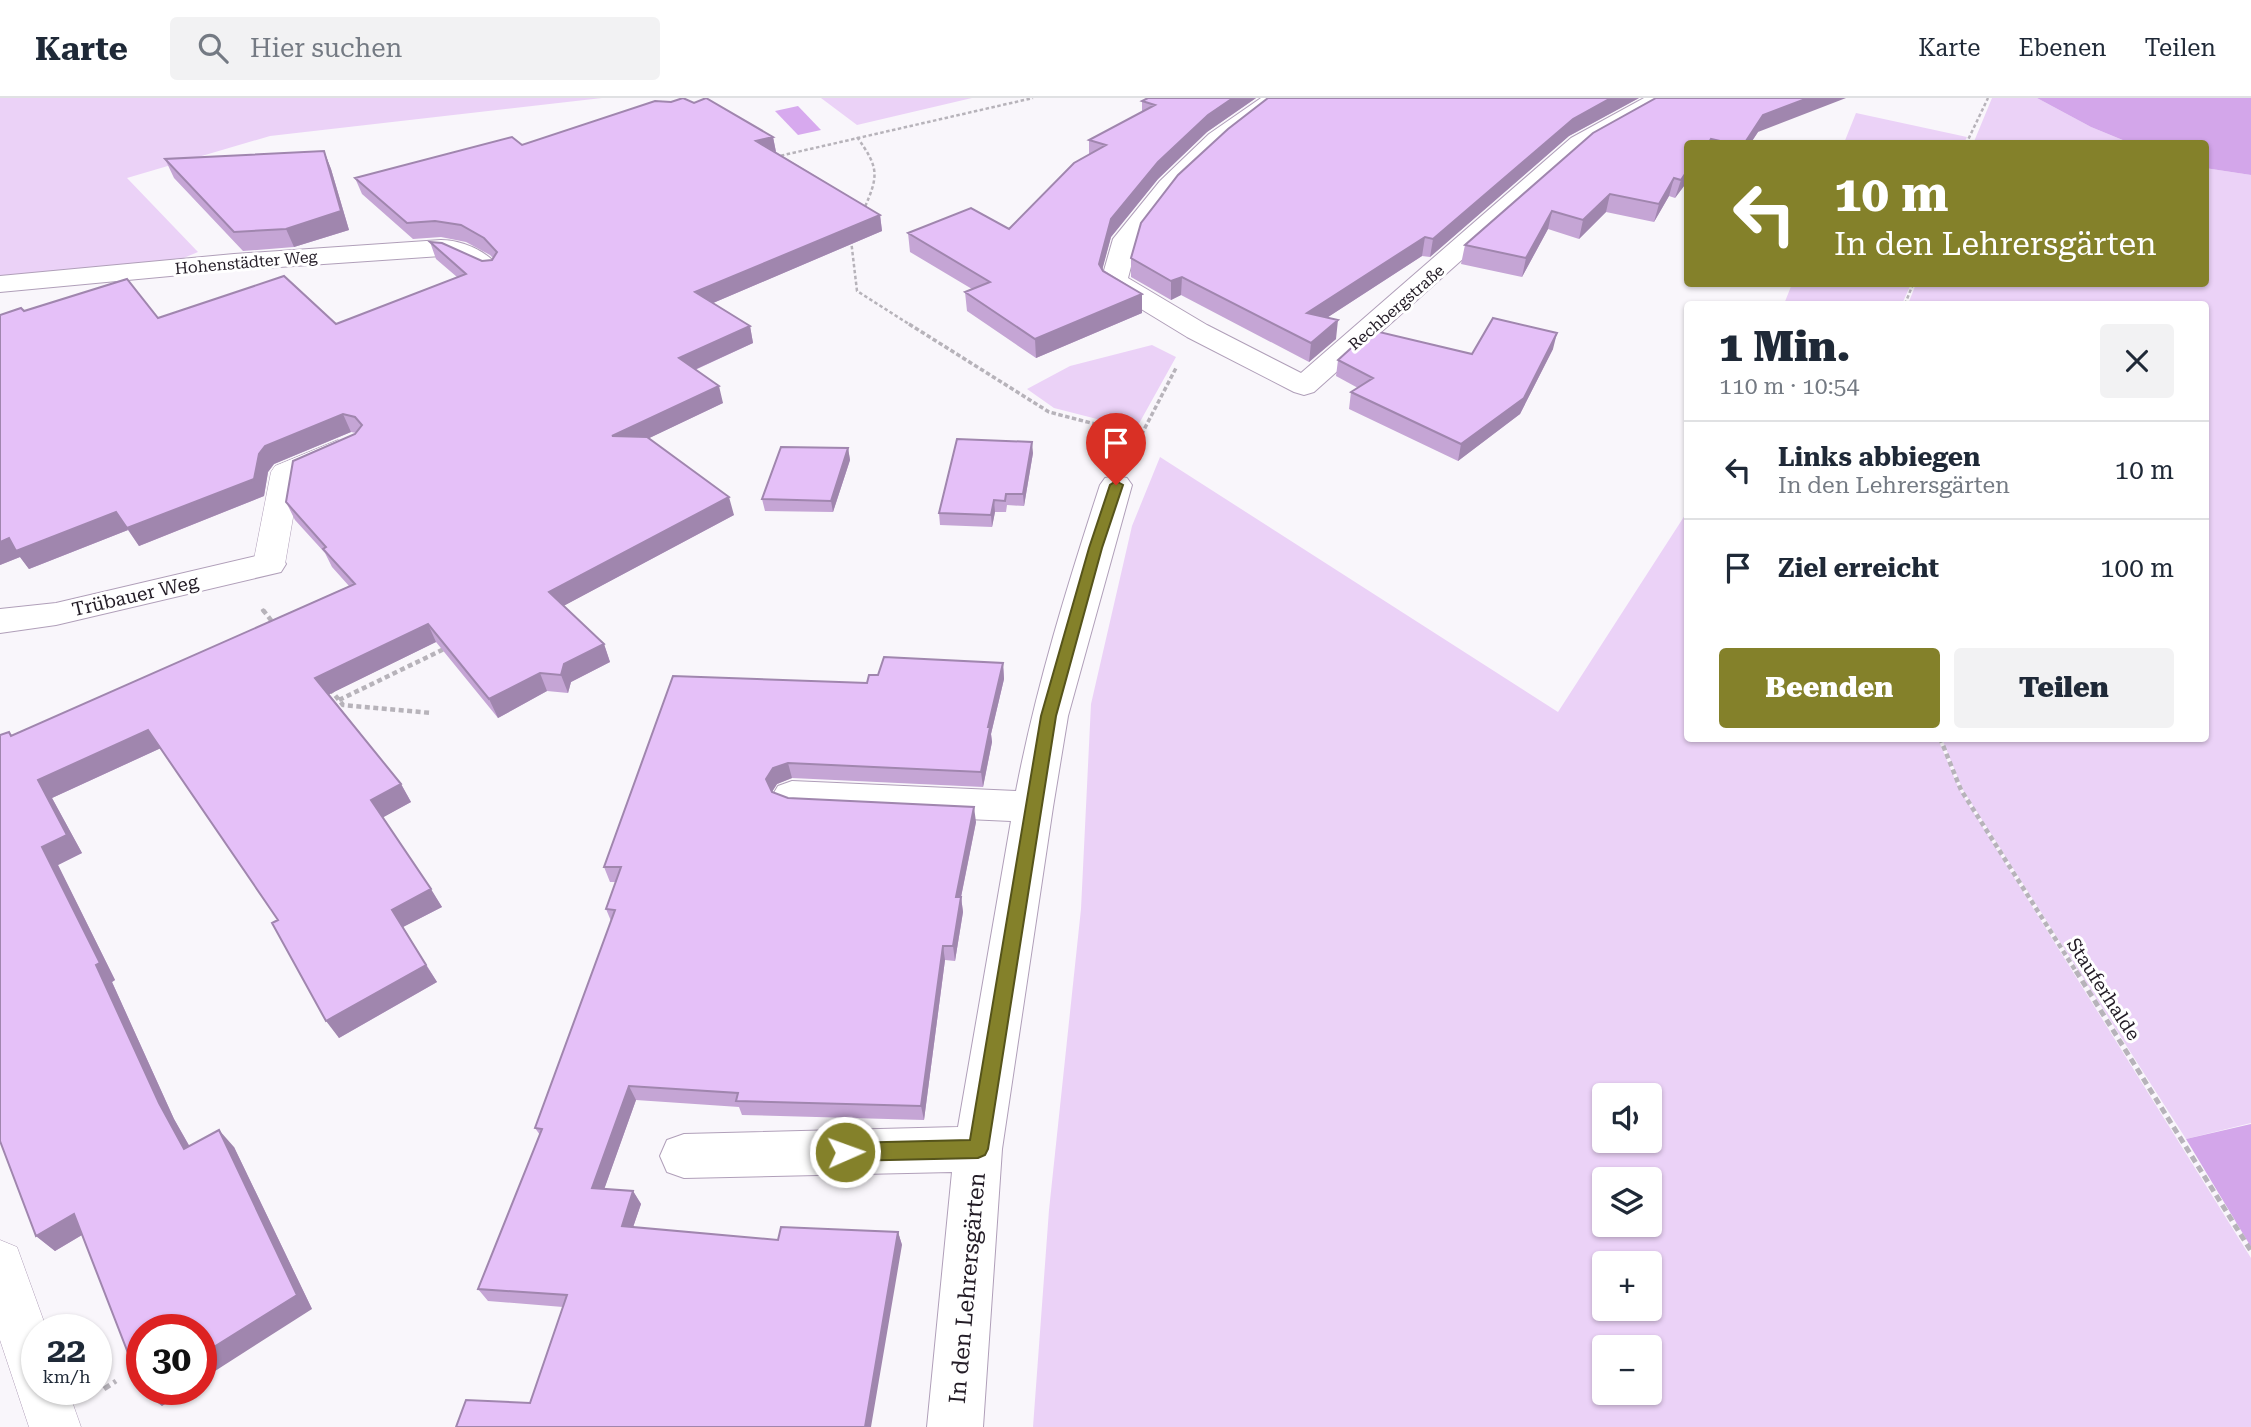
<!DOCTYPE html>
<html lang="de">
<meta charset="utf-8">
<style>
:root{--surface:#fff;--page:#f2f2f3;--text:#1f2937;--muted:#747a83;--line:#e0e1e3;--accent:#84812a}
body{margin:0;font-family:"Roboto Serif",serif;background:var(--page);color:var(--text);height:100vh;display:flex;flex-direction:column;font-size:26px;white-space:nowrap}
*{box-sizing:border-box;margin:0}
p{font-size:23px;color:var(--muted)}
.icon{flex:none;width:38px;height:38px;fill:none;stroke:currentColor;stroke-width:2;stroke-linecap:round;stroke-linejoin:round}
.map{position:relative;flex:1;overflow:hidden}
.details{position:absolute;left:1684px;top:203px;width:525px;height:441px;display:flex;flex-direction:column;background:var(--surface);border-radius:7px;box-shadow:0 2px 5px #0004}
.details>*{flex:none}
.hud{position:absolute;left:1684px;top:42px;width:525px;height:147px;border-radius:7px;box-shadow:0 2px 5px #0004;background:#84812a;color:#fff;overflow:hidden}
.fabs{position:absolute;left:1592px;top:985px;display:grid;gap:14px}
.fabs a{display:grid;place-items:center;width:70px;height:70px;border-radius:7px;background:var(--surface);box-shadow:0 2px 5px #0004;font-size:35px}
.speed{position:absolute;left:21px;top:1216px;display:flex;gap:14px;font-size:35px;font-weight:700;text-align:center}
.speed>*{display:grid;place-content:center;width:91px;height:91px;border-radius:50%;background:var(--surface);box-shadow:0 2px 5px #0004;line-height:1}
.speed small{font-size:18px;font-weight:400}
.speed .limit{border:10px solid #d22;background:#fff;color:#111}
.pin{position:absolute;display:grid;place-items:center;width:60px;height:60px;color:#fff;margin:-72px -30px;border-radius:50% 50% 50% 0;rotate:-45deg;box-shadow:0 0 7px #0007}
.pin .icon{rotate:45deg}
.me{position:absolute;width:77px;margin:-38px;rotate:88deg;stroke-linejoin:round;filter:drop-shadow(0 0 5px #0008)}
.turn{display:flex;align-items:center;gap:24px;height:147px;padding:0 35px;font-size:32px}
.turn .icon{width:91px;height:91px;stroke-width:2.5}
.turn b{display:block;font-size:49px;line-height:60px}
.round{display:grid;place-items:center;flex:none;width:74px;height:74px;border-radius:7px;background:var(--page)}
.headline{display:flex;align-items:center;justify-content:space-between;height:119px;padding:0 35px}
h1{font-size:42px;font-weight:800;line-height:52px}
.button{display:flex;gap:14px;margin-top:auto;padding:14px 35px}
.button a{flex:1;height:80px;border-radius:7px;background:var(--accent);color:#fff;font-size:28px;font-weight:800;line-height:80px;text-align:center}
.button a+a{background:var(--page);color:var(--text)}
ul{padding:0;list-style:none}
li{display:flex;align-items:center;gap:21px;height:98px;padding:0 35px;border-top:2px solid var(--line)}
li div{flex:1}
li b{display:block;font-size:26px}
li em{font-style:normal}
header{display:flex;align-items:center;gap:42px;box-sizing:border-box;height:98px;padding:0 35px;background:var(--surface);border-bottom:2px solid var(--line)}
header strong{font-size:33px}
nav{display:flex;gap:38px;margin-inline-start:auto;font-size:24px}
.search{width:490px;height:63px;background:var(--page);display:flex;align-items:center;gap:18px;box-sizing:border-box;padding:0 24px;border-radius:7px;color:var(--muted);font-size:26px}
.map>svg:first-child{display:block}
</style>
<header>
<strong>Karte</strong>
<div class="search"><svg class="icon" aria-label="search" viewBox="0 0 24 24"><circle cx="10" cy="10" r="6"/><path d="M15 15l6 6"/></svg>Hier suchen</div>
<nav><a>Karte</a><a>Ebenen</a><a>Teilen</a></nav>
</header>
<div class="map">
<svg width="2251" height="1329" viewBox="0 0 2251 1329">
<rect width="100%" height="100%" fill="#f9f6fb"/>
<path fill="#ebd2f7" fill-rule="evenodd" d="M0,0H602L270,38L127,80L198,154L174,164L0,180Z
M821,0H972L857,27Z
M1992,0H2037L2091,29L2130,45L1973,46Z
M1856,15L1967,39L1964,45H1844Z
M2205,70L2251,77V1025L2186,1041L1963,692L1942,641L2205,640V206H1908L1916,186H2205Z
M1792,186H1911L1902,206H1784Z
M1152,247L1176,259L1136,331L1054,310L1027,291L1070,268Z
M1160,359L1558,614L1687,414V640L1938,641L1959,691L2251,1160V1329H1033L1049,1112L1081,811L1091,606L1132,428ZM1605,998H1650V1043H1605ZM1605,1082H1650V1127H1605ZM1605,1166H1650V1211H1605ZM1605,1250H1650V1295H1605Z"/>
<path fill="#d3a6ea" d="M2037,0H2251V77L2205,70V46L2130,45L2091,29Z
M2251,1026V1149L2186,1041Z"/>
<path fill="#d7a9ee" d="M798,8L821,32L798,37L775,13Z"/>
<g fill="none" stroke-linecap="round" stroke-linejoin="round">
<g stroke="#b09fb9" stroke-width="1">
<path id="lane" d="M338,342L348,345L353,351L348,357L300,379L285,466L280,473L269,476L258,473L253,466L271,374L275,368Z
M0,1142L17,1149L47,1232H37V1292H68L81,1329H29L0,1242Z"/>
</g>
<g stroke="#b09fb9" stroke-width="2">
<path id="street" d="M1261,0H1286L1225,46L1176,93L1138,142L1128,180L1207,227L1301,275L1571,40L1644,0H1671L1668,5L1587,50L1314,294L1304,297L1294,294L1187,239L1105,189L1101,183L1113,141L1160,83L1209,36Z
M441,142C462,142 488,153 500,171L496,177C473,182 463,158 441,158L234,172L0,194V178L234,156Z
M1116,378L1127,380L1132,387L1068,618L1053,709L1002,1051L983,1329H927L952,1074L684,1080L667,1074L660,1058L667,1042L684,1036L958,1029L1011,723L792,713L778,708L772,698L778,688L792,683L1016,693C1036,589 1067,488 1100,387L1105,380Z
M269,455L281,458L286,466L281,474L56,527L0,535V511L56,505Z"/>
</g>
<path stroke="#b7b3ba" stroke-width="2.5" stroke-dasharray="3.5 2.5" stroke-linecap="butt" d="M857,39C879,70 879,77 864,111
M1966,46L1988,0
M775,59L1033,0
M851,142L857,193L912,228
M1905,206L1913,186"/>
<path stroke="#b7b3ba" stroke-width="3.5" stroke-dasharray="4.5 2.5" stroke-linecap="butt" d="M909,226L1049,314L1141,338
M1135,349L1176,270
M262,511L264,514"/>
<path stroke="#b7b3ba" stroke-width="4.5" stroke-dasharray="5 3.5" stroke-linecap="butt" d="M263,512L274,526
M330,591L343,607L431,615
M339,602L444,551
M1940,640L1961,692L2077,875"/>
<path stroke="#b7b3ba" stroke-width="5" stroke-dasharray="7 4.5" stroke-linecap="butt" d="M2076,873L2251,1153
M77,1232L89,1225
M104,1291L116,1283"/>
<use href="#lane" fill="#fff" fill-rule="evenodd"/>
<use href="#street" fill="#fff" fill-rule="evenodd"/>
</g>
<path fill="#c5a5d5" d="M1148,0H1256L1207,34L1158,81L1111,139L1102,171L1142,196V215L1036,260L967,213L965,194L972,191L910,154L908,135L1009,131L1089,57V42L1142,14V3Z
M1268,0H1639L1569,38L1430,159L1422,158L1328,219L1336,241L1309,264L1181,197L1171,202L1131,179V160Z
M1656,0L1758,34L1750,46H1687V84L1675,100L1669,98L1654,124L1606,114L1579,141L1548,131L1522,179L1461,166L1465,147Z
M773,39L776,54L880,117L882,133L713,205L750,228L753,245L695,272L723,305L649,340L734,417L563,508L604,546L610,564L571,584L568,595L547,593L498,620L436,544L329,596L401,686L411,704L383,719L442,809L403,829L437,884L339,940L278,822L161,650L52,700L82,755L58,767L115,882L112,884L174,1021L190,1049H234L312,1211L82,1137L55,1153L36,1138L12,638L349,488L332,469L325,455L295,422L286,404L356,335L351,334L274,366L268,374L264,398L139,448L128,432L29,471L20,459L0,467V217L24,213L158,220L336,226L457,179L436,161L430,144L482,163L492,162L493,160L490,157L466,144L441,139L413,141L362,96L355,80L522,47Z
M324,53L331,71L349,132L294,149L243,153L174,80L165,61Z
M1553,251L1520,316L1458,363L1349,311L1351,294L1358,290L1336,278L1338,262Z
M848,350L850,362L833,414L765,413L762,401Z
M1033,355L1024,408L1007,407L1006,414H995L992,429L940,427L939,415Z
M1003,565L1004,581L991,636L992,644L983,689L792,680L777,686L772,694L788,700L976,724L961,799L963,814L955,863L945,862L924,1022L742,1017L739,1009L636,1002L604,1091L633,1093L641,1106L633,1129L778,1142L898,1134L902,1147L530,1305L563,1209L488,1203L478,1191L540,1037L535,1030L611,823L606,811L616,784H610L604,769L878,577Z"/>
<path fill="#a086ae" d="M1233,0H1256L1207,34L1158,81L1111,139L1099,184V166L1111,121L1158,64L1208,17Z
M1611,0H1639L1569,38L1430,159L1433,141L1573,21Z
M1808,0H1846L1758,34L1750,46H1744L1763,17Z
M773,39L776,54L756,43Z
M324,53L331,71L349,132L294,149L286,131Z
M1687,73V84L1675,100L1681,82Z
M1674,80L1669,98L1654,124L1659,106Z
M1610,96L1606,114L1579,141L1583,122Z
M1552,113L1548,131L1522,179L1526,160Z
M880,117L882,133L699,211L695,194Z
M1425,139L1422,158L1305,234L1307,215Z
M1182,179L1181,197L1171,202V183Z
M1142,196V215L1036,260L1035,241Z
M1338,222L1336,241L1309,264L1311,245Z
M750,228L753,245L683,277L679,260Z
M1557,235L1553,251L1520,316L1458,363L1461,346Z
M719,288L723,305L618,355L612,338Z
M343,316L351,334L274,366L268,374L264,398L139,448L127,430L259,356L265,348Z
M1032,344L1033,355L1024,408L1023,396Z
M848,350L850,362L833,414L831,403Z
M729,399L734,417L556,512L549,494Z
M994,402L995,414L992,429L991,417Z
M116,414L128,432L29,471L20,459L0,467V444L9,440Z
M428,526L436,544L326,598L315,580Z
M604,546L610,564L571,584L568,595L561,577L564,566Z
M1003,565L1004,581L991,636L992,644L983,689L981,674L988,629Z
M540,575L547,593L498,620L489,601Z
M148,632L161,650L52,700L82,755L58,767L115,882L112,884L174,1021L200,1067L184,1051L159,1005L42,749L38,682Z
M788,665L792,680L777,686L770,697L766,681L773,670Z
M401,686L411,704L382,720L371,702Z
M974,709L976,724L961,799L963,814L955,863L953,848L956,799Z
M431,791L442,809L403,829L392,812Z
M943,848L945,862L924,1022L921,1008Z
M426,867L437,884L339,940L326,923Z
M629,988L636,1002L600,1103L592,1090Z
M219,1032L234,1049L312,1211L201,1282V1257Z
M633,1093L641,1106L629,1141L622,1128Z
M74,1116L92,1131L55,1153L36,1138Z
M898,1134L902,1147L871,1329H865Z
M148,1292H187L162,1308L143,1294Z"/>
<path fill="#e5c0f8" stroke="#a086ae" stroke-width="2" d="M683,0L694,5L706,0L773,39L756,43L880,117L695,194L750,228L679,260L719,288L612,338L647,339L729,399L549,494L604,546L564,566L561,577L540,575L489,601L428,526L315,580L401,686L371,702L431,791L392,812L426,867L326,923L272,825L278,822L148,632L38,682L67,737L42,749L100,865L96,867L159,1005L184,1051L219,1032L297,1197L201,1257V1232H142V1291L74,1116L36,1138L0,1043V637L9,634L11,638L355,486L323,451L326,449L286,404L293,363L355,336L362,327L355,319L343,316L265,348L259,356L254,381L127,430L116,414L16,453L9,440L0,444V217L21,210L24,213L127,181L158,220L284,178L336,226L466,176L430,144L442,145L482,163L492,162L497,154L484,140L461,127L435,123L407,125L355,80L512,39L522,47L655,3L671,4Z
M1148,0H1233L1208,17L1158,64L1111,121L1099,166L1103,173L1142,196L1035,241L965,194L990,184L908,135L971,110L1009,131L1074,65L1106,47L1089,42L1155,7L1142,3Z
M1268,0H1611L1573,21L1433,141L1425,139L1307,215L1338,222L1311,245L1182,179L1171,183L1131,160L1141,125L1178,77L1228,31Z
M1656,0H1808L1763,17L1744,46H1733L1711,41L1708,46H1687V73L1681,82L1674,80L1659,106L1610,96L1583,122L1552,113L1526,160L1465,147L1593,35Z
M324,53L341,113L286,131L234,134L165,61Z
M1493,220L1557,235L1524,300L1461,346L1351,294L1373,280L1338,262L1371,232L1472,256Z
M957,341L1032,344L1023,396H1006L1005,403L994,402L991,417L939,415Z
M781,349L848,350L831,403L762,401Z
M884,559L1003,565L988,629H990L981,674L788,665L773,670L766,681L772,694L788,700L974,709L956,799H961L953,848H943L921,1008L736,1003L738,995L629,988L592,1090L633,1093L622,1128L778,1142L781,1129L898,1134L865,1329H456L466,1302L530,1305L567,1197L478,1191L542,1031L535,1030L615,812L606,811L621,769H604L673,578L867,585L869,577H878Z"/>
<path fill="#84812a" stroke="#56541b" stroke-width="2" d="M1116,383L1123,387L1102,450L1056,618L988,1051L985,1057L978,1060L845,1063L838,1061L835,1054L838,1048L845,1045L970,1042L1041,618L1089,450L1110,387Z"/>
<g text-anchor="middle" stroke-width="6" stroke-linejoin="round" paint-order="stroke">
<g font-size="16" fill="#231c26" stroke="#fff">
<text transform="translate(246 164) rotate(-5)" y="6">Hohenstädter Weg</text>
<text transform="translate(1396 209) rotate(-41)" y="6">Rechbergstraße</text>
</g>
<g font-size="19" fill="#231c26" stroke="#fff">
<text transform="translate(135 497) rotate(-13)" y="7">Trübauer Weg</text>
<text transform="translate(2104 891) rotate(57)" y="7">Stauferhalde</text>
</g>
<g font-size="23" fill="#231c26" stroke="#fff">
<text transform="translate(967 1190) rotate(-85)" y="8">In den Lehrersgärten</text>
</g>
</g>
</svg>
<div class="fabs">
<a><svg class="icon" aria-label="sound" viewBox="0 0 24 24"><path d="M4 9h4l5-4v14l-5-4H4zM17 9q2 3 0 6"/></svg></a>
<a><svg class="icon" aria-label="layers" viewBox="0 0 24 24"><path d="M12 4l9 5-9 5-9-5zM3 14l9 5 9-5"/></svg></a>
<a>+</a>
<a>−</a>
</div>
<div class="speed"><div>22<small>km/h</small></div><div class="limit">30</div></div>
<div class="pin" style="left:1116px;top:387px;background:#d93025"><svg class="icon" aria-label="arrive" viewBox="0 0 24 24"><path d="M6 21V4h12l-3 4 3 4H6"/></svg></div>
<svg class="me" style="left:845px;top:1054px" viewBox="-20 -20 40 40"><circle r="17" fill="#84812a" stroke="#fff" stroke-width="3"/><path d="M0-11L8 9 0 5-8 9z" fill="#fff"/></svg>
<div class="hud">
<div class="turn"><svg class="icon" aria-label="left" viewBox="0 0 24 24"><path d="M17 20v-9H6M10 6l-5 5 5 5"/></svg><div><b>10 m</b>In den Lehrersgärten</div></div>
</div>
<section class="details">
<div class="headline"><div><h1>1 Min.</h1><p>110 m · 10:54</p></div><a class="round"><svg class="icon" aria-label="close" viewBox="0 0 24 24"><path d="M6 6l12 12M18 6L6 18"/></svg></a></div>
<ul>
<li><svg class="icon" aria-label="left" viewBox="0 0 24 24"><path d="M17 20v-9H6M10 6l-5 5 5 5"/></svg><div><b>Links abbiegen</b><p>In den Lehrersgärten</p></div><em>10 m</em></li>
<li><svg class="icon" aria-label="arrive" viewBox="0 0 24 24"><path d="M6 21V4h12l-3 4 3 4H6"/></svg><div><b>Ziel erreicht</b></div><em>100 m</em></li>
</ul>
<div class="button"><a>Beenden</a><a>Teilen</a></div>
</section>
</div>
